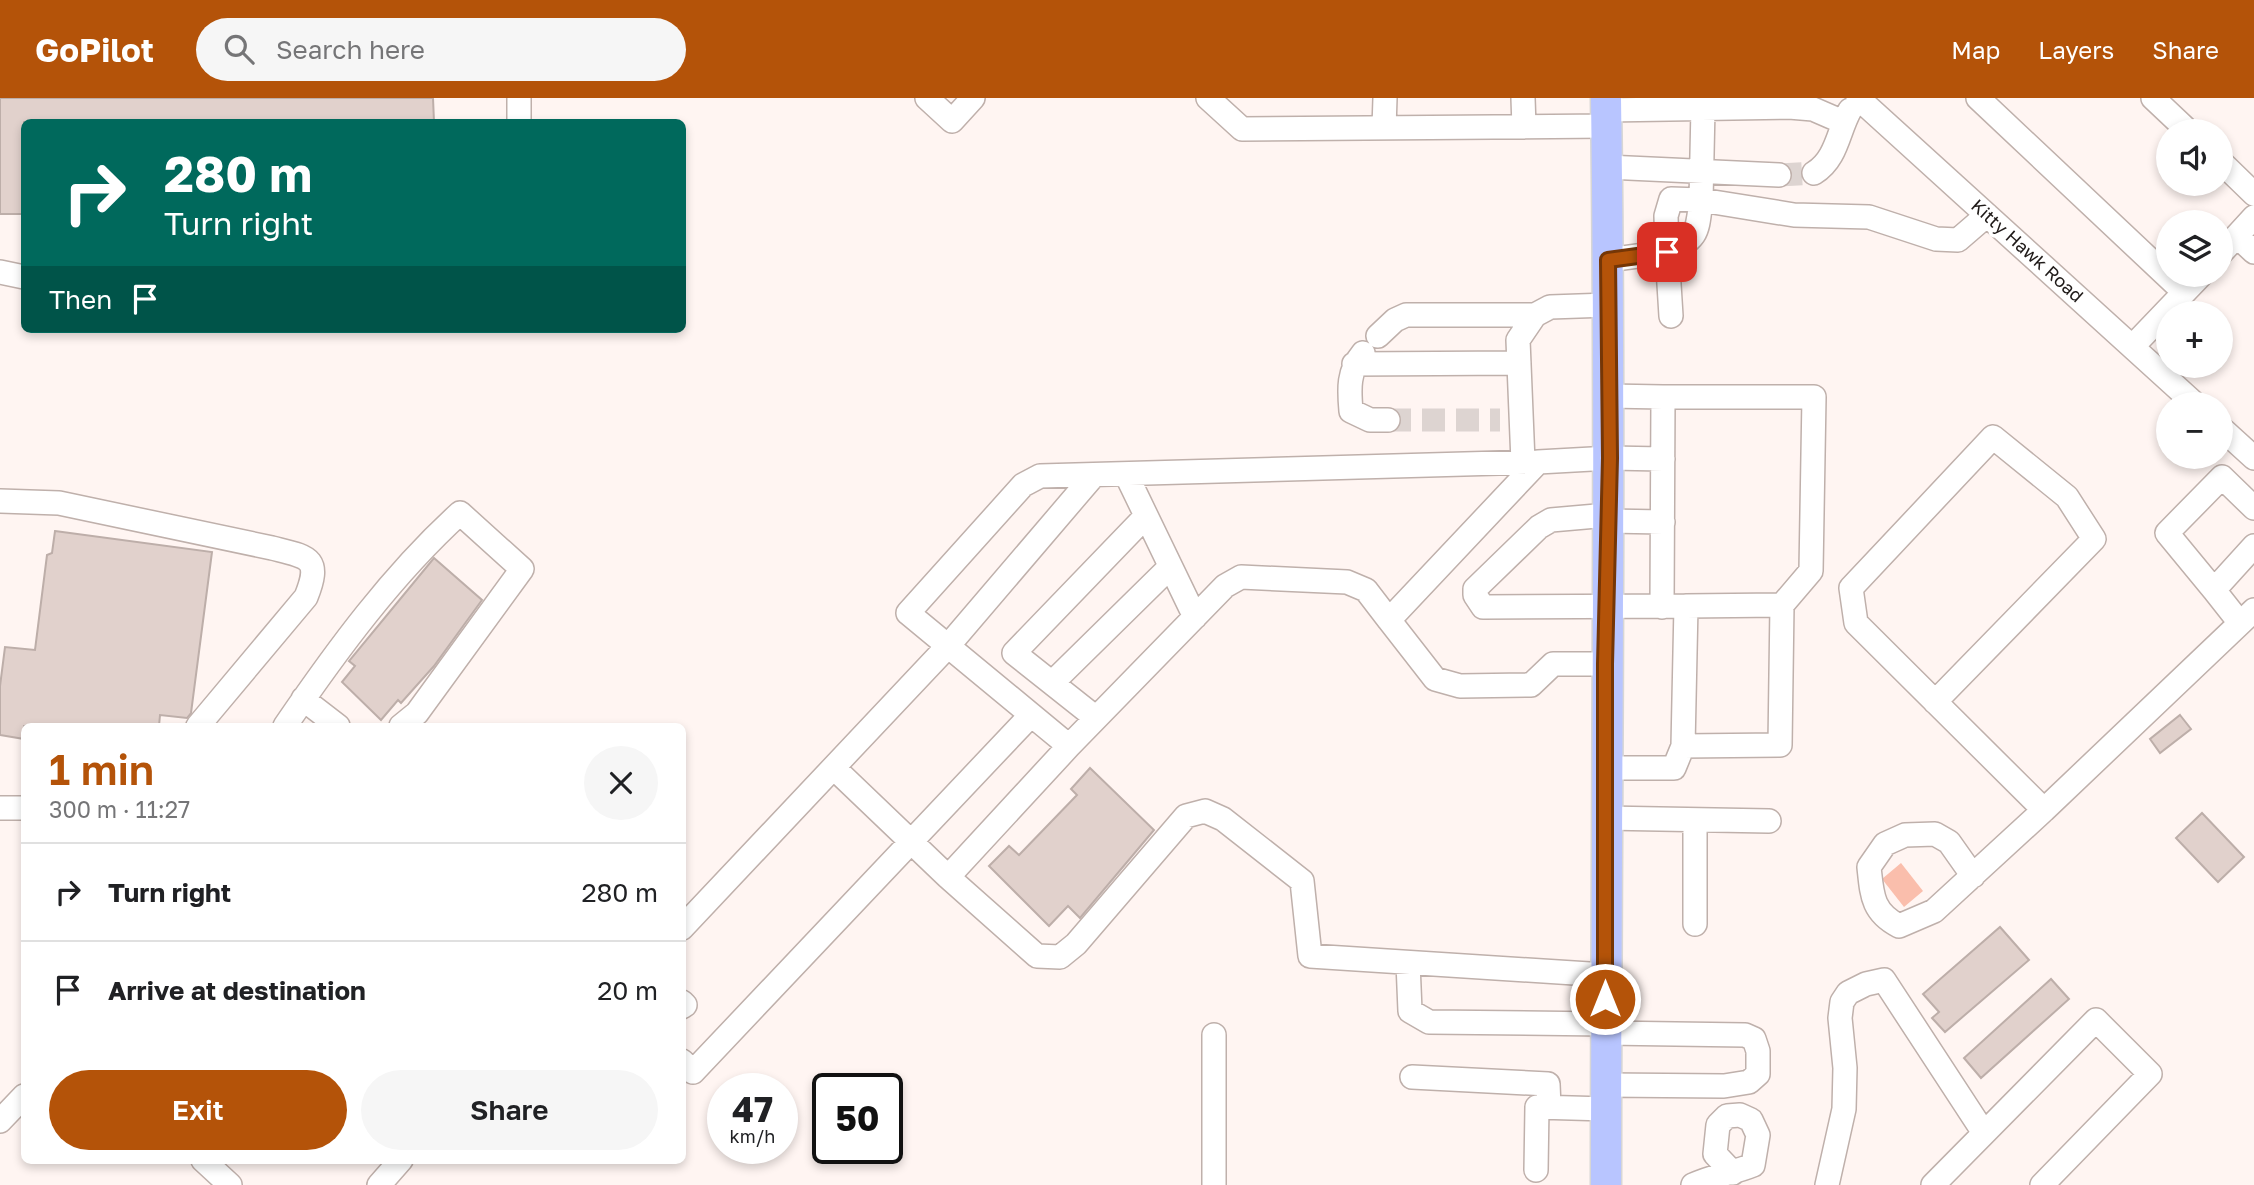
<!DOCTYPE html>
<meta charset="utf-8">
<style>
:root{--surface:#fff;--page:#f6f6f6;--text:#202124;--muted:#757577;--line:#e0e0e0;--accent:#b45309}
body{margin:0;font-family:"Golos Text",sans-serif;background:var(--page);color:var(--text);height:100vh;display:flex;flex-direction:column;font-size:26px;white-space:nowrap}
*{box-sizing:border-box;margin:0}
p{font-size:23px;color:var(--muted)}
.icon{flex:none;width:38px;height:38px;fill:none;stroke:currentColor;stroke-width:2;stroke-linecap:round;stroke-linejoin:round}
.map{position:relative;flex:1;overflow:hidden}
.side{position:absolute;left:21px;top:625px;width:665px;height:441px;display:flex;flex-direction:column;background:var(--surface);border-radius:10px;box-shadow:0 4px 10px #0003}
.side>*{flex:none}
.banner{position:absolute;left:21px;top:21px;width:665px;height:214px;border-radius:10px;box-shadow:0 4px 10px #0003;background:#00695c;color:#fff;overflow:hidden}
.buttons{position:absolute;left:2156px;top:21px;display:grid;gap:14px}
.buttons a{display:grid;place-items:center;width:77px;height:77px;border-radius:50%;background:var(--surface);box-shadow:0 4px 10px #0003;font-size:35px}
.speed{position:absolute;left:707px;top:975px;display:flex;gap:14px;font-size:35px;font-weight:700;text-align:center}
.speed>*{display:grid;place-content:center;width:91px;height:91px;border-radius:50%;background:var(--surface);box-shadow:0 4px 10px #0003;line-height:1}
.speed small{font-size:18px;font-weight:400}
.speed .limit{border:4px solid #111;border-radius:10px;background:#fff;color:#111}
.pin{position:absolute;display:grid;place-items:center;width:60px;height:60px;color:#fff;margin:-30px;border-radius:14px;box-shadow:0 4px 10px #0006}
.me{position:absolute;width:77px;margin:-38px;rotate:0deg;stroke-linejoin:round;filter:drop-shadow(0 0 5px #0008)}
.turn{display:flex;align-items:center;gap:24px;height:147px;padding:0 28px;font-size:32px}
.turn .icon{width:91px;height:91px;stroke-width:2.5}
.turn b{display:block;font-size:49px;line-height:60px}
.then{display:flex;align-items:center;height:66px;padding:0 28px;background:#0003;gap:14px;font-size:26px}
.round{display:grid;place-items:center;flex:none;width:74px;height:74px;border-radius:37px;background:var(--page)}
.overview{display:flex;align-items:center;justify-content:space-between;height:119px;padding:0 28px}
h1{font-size:42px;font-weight:600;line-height:52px;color:var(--accent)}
.action{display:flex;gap:14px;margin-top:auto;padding:14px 28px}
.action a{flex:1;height:80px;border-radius:42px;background:var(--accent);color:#fff;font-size:28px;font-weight:600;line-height:80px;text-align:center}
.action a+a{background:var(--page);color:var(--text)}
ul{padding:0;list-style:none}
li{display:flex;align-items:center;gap:21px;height:98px;padding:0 28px;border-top:2px solid var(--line)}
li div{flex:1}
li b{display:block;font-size:26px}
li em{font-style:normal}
header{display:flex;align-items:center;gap:42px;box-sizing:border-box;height:98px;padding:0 35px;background:var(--accent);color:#fff}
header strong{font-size:33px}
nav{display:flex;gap:38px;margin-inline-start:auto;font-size:24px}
.search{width:490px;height:63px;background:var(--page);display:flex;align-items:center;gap:18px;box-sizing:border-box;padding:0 24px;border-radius:38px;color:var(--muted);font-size:26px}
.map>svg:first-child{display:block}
</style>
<header>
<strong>GoPilot</strong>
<div class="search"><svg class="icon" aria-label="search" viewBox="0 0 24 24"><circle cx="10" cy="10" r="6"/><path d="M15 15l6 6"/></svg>Search here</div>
<nav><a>Map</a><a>Layers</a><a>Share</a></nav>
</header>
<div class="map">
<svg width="2254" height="1087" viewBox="0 0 2254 1087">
<rect width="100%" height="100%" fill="#fff5f2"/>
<path fill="#fabeac" d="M1901,765L1923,793L1904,809L1882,781Z"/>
<path fill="#e1d1cc" stroke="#bdaea9" stroke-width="2" d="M0,0H433L434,24H24V116H0Z
M55,433L212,454L191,615L187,620L160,617L159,628H24V641L0,637V588L5,549L35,552L47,457L52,455Z
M434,460L482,502L434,568L401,605L398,602L381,622L342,584L355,568L349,563Z
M2180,617L2191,631L2160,655L2150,641Z
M1090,670L1154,732L1080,820L1068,808L1049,828L989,768L1009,748L1019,757L1077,697L1071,691Z
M2202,715L2244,759L2218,784L2176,740Z
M2000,829L2029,862L1945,934L1932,920L1939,914L1923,896Z
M2051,881L2069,901L1981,980L1964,960Z"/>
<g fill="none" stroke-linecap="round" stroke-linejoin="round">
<path stroke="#ddd4d1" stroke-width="23" stroke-dasharray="23 11" stroke-linecap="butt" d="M1779,77L1814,75
M1388,322H1500"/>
<g stroke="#bfb0ab" stroke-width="26">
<path id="minor" d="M519,0V24
M927,0L952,23L973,0
M1208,0L1242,31L1607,28
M1523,0L1524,29
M1858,0L2195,306
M1978,0L2184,194
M2153,0L2188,33
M1703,10L1701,102L1671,101L1666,118L1667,154C1699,141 1697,134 1701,102L1794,117L1869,119L1936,141L1958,142L1987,117
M1607,12L1789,9L1813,11L1843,24
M1384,30L1385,0
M2221,64L2254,96
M1607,69L1779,77
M1814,75C1837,61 1838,33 1850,12
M2237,138L2254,154
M2221,155L2254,119
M1608,162L1667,154L1671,218
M0,174L24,179
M1378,238L1395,222L1406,217H1535
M2133,248L2201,177
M1363,255C1348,273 1349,291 1351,313L1370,322H1388
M1354,266L1519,265
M1609,298L1663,299
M2221,330L2254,360
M1523,364L1518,242L1535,217L1550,209L1608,207
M1538,364L1040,378L1023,387L908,515L1069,648L948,779L1037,858L1060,859L1076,846L1186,718L1205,713L1223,721L1302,783L1310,858L1605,877
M1126,376L1195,519
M0,403L59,405L272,450C308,459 322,459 306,499L198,628
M1608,417L1551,422L1539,429L1475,491V497L1483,509L1686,508L1683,648L1780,647L1782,507L1686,508
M1608,423L1663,424
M2214,492L2167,435L2222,379L2254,410
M1662,509L1663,299H1814L1811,473L1782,507
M2240,525L2214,492L2254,448
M1605,566H1553L1531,587L1460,588L1435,581L1389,522L1538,364L1610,360L1663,361
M1052,585L1170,469
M303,601L338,628
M1935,604L2094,441L2067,399L1993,339L1851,490L1856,525L2044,712L2254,512
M1096,620L1014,555L1146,418
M285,628C337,552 392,477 460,415L522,471L417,615L401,628
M1069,648L1225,488L1241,479L1347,484L1366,492L1389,522
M834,670L948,779
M1605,670H1674L1683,648
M0,710H24
M1605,720L1769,723
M1973,778L1949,744L1935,736L1905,737L1885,746L1869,769C1872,797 1872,814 1899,828L1934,813L2044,712
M1695,826V722
M682,830L948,548L1094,377
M1408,865L1410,913L1429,924L1605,926
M682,904L685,907L682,909
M1214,937V1087
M682,963L693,974L1031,617
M1412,979L1548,986L1549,1009
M1606,987L1724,988L1749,984L1758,976V953L1754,941L1745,937L1606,935
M0,1023L24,998
M203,1062L230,1087
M1536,1072L1537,1009L1606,1011
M379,1087L401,1062
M1693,1087C1712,1078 1733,1075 1753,1067L1758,1037L1751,1022L1740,1017L1727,1018L1718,1027L1715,1056L1733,1075
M1827,1087L1844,1011L1845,970L1840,920L1842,904L1848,895L1866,886L1884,882L1984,1035
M1933,1087L2096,922L2150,976L2042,1087"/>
</g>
<g stroke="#d7d6d5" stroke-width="33">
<path id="major" d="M1606,1087C1606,725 1611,362 1606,0"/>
</g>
<use href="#minor" stroke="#fff" stroke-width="23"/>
<use href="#major" stroke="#b8c5ff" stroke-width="30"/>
</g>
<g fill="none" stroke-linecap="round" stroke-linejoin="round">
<g stroke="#753606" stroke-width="18">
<path id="route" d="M1605,901V566L1610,360L1608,162L1667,154"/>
</g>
<use href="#route" stroke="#b45309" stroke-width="12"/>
</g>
<g text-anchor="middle" stroke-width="7" stroke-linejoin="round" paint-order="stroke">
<g font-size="18" fill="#1f1a18" stroke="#fff">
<text transform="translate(2027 153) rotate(42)" y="6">Kitty Hawk Road</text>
</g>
</g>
</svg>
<div class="buttons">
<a><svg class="icon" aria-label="sound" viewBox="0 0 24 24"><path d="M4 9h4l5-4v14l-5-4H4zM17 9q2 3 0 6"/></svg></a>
<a><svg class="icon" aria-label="layers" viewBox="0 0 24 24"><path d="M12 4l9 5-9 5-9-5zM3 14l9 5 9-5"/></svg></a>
<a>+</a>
<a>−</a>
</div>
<div class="speed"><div>47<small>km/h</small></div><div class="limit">50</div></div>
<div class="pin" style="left:1667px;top:154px;background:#d93025"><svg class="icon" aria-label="arrive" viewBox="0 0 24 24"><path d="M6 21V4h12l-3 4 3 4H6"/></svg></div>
<svg class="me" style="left:1605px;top:901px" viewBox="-20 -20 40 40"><circle r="17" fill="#b45309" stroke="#fff" stroke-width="3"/><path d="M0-11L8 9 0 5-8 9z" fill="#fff"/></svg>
<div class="banner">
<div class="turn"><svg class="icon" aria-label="right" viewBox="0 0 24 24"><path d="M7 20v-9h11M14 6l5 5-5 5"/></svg><div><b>280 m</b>Turn right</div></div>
<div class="then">Then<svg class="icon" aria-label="arrive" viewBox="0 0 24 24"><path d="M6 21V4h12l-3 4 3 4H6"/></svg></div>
</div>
<section class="side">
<div class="overview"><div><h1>1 min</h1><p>300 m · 11:27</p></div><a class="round"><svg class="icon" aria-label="close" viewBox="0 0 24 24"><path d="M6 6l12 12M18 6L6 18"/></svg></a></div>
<ul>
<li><svg class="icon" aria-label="right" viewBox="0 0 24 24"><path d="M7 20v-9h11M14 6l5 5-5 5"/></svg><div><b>Turn right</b></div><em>280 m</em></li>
<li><svg class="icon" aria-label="arrive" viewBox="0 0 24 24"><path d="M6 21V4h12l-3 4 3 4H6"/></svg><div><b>Arrive at destination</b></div><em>20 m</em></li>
</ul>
<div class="action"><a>Exit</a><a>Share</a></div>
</section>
</div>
